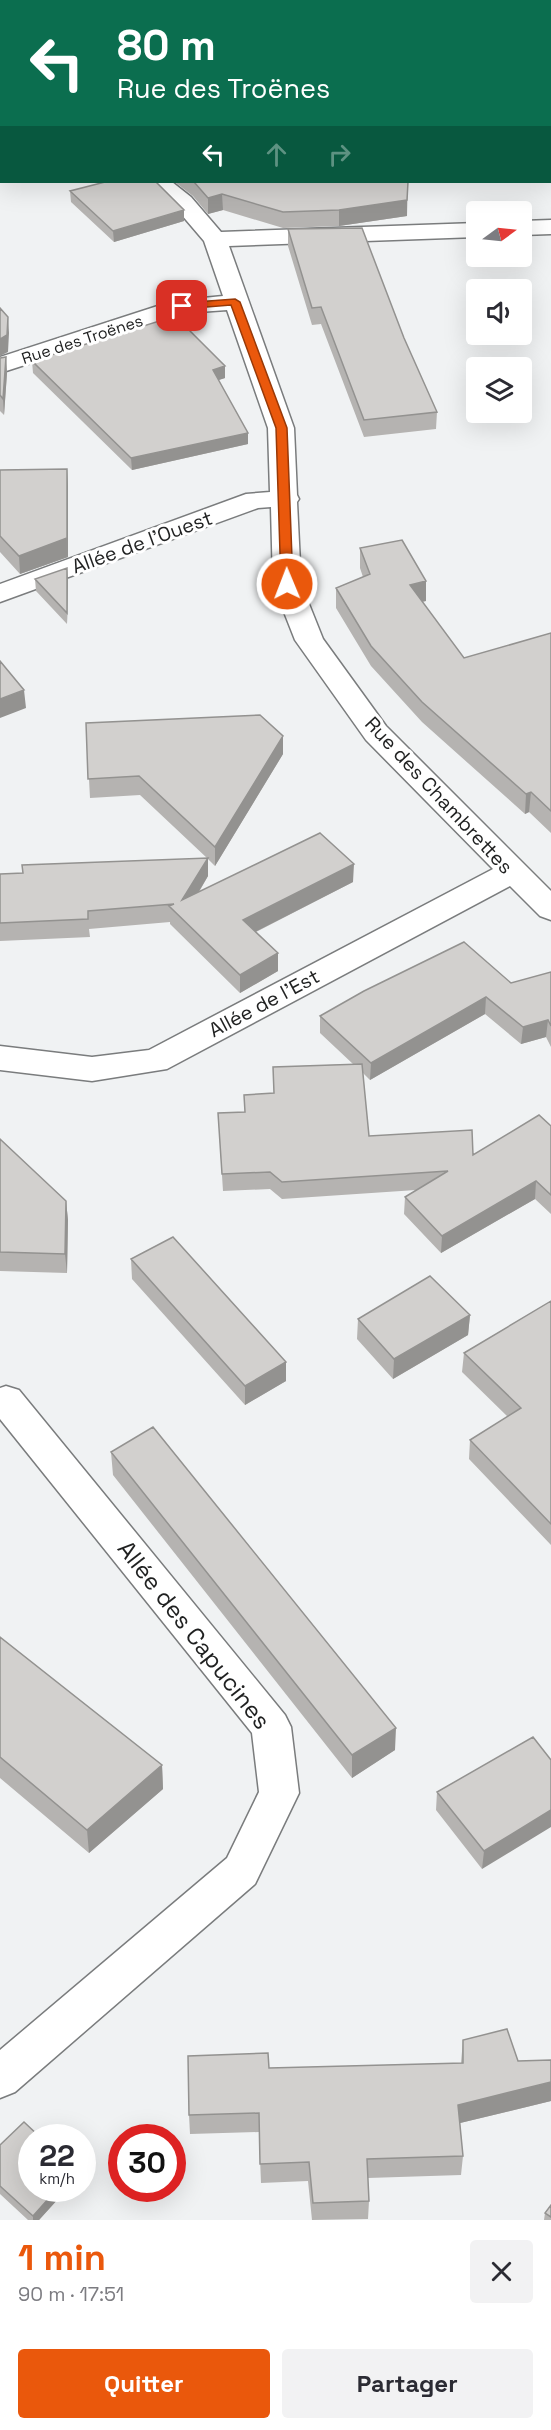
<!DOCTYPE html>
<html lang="fr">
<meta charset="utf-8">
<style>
:root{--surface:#fff;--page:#f2f2f3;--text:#2b2b33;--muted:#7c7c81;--accent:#ea580c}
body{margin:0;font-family:"Space Grotesk",sans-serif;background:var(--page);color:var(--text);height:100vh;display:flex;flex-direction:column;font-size:22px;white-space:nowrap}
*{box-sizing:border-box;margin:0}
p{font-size:20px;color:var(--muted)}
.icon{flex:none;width:33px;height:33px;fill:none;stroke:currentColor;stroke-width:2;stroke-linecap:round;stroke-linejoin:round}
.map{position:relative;height:2220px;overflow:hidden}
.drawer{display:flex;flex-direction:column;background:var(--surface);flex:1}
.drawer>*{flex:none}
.hud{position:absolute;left:0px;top:0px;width:552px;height:183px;box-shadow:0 6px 24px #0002;background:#0b6e4f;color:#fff;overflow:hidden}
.needle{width:39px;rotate:75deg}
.buttons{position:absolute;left:466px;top:201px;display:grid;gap:12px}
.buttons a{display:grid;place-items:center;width:66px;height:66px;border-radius:6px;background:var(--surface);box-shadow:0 6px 24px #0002;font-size:30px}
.speed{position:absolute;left:18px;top:2124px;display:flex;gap:12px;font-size:30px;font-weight:700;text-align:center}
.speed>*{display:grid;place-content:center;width:78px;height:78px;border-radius:50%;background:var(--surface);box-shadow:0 6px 24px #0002;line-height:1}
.speed small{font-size:15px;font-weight:400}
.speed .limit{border:9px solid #d22;background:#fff;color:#111}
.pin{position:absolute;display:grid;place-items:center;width:51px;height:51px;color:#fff;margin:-26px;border-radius:12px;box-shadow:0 3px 9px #0006}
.me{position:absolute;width:66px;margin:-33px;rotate:359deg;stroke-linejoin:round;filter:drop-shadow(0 0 4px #0008)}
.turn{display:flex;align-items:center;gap:21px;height:126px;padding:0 18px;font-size:27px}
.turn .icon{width:78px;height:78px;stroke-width:2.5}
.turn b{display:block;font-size:42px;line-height:51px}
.lanes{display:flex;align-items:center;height:57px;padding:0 18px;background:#0003;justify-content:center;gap:30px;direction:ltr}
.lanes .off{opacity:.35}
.round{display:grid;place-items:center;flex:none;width:63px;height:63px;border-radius:6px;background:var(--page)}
.summary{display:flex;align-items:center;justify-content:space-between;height:102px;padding:0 18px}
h1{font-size:36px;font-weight:800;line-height:45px;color:var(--accent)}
.primary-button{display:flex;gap:12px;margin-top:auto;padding:12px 18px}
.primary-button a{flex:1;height:69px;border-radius:6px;background:var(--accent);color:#fff;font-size:24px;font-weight:800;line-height:69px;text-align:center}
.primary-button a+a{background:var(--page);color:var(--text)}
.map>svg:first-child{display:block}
</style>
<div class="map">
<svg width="551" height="2220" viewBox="0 0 551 2220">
<rect width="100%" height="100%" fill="#f0f2f3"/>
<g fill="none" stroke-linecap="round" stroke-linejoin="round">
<g stroke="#7a7c7d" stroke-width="3">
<path id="minor" d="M0,87H2V101H0Z
M0,161H2V175H0Z
M147,182H172L191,197L221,232L477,223V237L229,246L294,428L297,495L299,499L297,502L301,584L323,639L386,726L551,891V920L540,916L510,886L167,1069L92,1081L0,1070V1046L92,1057L149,1050L493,869L366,740L295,640L273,584L271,507L258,508L0,602V584L246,494L270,492L268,428L227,310L185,313L0,373V357L173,301L223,296L204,241L175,207Z
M551,220V234L522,235V221Z
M6,1386L19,1390L285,1715L291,1727L299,1793L255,1884L15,2092L0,2098V2050L227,1858L259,1792L252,1733L0,1419V1388Z"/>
</g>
<use href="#minor" fill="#fff" fill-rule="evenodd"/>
</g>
<path fill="#b5b3b1" d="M0,0H551V114L550,2H2V67H0Z
M175,182H408L407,216L339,226L283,228L223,210L208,214L193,196Z
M70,191L184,210V221L114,242L71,202Z
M288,229L437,412L436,429L364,437L321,324L312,325L288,246Z
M6,357L7,373L4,415L0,411V358Z
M32,361L225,366V378L218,380L248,433V444L132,470L33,373Z
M67,469L68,487V557L20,574L0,552V470Z
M360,548L426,601L422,602L464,658L551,633V833L529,812L525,814L422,722L371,666L336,608V588L363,577L360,568Z
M35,579L68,580L67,624L36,591Z
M86,723L283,736V754L215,866L208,859V876L199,892L353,882L256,932L278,953V971L240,993L170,924V922L89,929L90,937L0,941V874L23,873L207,858L140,795L90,798Z
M551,972V1047L546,1037L521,1044L485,1014L370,1080L363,1073L369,1136L473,1155L551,1126V1214L535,1199L441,1253L404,1214L405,1197L416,1190L282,1199L270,1189L223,1191L218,1113L245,1112L274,1093L273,1067L353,1064L320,1033V1016L511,983Z
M0,1139L66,1201L68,1220L67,1273L0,1271Z
M131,1259L286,1362V1381L245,1405L132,1279Z
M551,1301V1545L469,1459L470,1440L508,1417L462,1372L464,1353Z
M470,1315L468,1335L393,1379L357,1339L358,1319Z
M111,1452L395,1750L352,1778L113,1475Z
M0,1637L162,1765L163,1789L89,1853L0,1778Z
M533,1737L482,1869L436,1810L437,1792Z
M463,2040L518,2061L551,2101L460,2123L463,2156L461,2175L368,2178L369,2201L368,2219L312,2220L308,2181L261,2183L259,2132L190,2134L189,2115L269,2068L461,2063Z
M0,2145L32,2188H68L39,2220H28L0,2194Z
M551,2205V2220H544L545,2213Z"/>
<path fill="#939290" d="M222,194L223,210L208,214V198Z
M407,200V216L339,226V210Z
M184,210V221L114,242L113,231Z
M8,317L9,333L8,352L0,356V339Z
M6,357L7,373L4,415L3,399Z
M225,366V378L213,382V370Z
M248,433V444L132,470L131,458Z
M67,469L68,487V557L20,574L19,556Z
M67,568L68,580L67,624Z
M426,581V601L409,604L410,585Z
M24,690L26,708L0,718V699Z
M283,736V754L215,866V847Z
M531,792L529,812L525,814L526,794Z
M208,858V876L183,918L182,900Z
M354,864L353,882L243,938V920Z
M278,953V971L240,993V975Z
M486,997L485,1014L370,1080L371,1063Z
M548,1020L546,1037L521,1044L523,1027Z
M536,1181L535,1199L441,1253L442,1236Z
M66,1201L68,1220L67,1273L65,1254Z
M470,1315L468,1335L393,1379L394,1359Z
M286,1362V1381L245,1405V1386Z
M396,1728L395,1750L352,1778V1755Z
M162,1765L163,1789L89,1853L87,1830Z
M551,1810V1827L482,1869L484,1851Z
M551,2082V2101L456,2124L458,2105Z
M58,2188H68L39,2220H33V2216Z"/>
<path fill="#d2d0ce" stroke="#939290" stroke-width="1.5" d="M0,0H551V21L550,2H2V52H0Z
M550,37H551L550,99Z
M105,182H156L184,210L113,231L70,191Z
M194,182H408L407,200L339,210L283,212L222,194L208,198Z
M362,228L404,338L437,412L364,420L321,307L312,308L288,229Z
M0,308L8,317L7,335L0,339Z
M175,316L225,366L213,370L248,433L131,458L32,361Z
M6,357L3,399L0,395V358Z
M67,469V538L19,556L0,536V470Z
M402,540L426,581L410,585L464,658L551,633V811L531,792L526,794L422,702L371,646L336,588L370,574L360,548Z
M67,568V613L35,579Z
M0,661L24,690L0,699Z
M260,715L283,736L215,847L139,776L88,779L86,723Z
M320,833L354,864L243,920L278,953L240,975L169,906L174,904L88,911V919L0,923V874L23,873L22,865L208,858L182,900Z
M464,942L511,983L551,972V1026L548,1020L523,1027L486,997L371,1063L320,1016L364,991Z
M362,1064L369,1136L472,1130L473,1155L539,1115L551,1126V1195L536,1181L442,1236L405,1197L448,1171L282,1182L270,1172L222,1174L218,1113L245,1112L244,1095L274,1093L273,1067Z
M0,1139L66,1201L65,1254L0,1252Z
M173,1237L286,1362L245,1386L131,1259Z
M430,1276L470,1315L394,1359L358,1319Z
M551,1301V1524L470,1440L521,1408L464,1353Z
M153,1427L396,1728L352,1755L111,1452Z
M0,1637L162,1765L87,1830L0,1757Z
M533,1737L551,1760V1810L484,1851L437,1792Z
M507,2029L518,2061L551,2060V2082L458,2105L463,2156L367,2159L369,2201L313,2203L309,2162L260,2164L259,2113L189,2115L188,2056L268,2053L269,2068L463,2063V2040Z
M24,2122L41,2138H32V2188H58L33,2216L0,2186V2145Z
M551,2205V2217L545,2213Z"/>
<path fill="#ea580c" stroke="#983908" stroke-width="1.5" d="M235,299L240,302L287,428L293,584L287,587L281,584L276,428L231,305L182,309L177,306L182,303Z"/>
<g text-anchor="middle" stroke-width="6" stroke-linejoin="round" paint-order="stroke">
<g font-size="16" fill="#1f2020" stroke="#fff">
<text transform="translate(82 339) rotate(-18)" y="6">Rue des Troënes</text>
</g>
<g font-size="20" fill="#1f2020" stroke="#fff">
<text transform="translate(142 542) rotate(-20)" y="7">Allée de l'Ouest</text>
<text transform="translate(439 795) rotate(47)" y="7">Rue des Chambrettes</text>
<text transform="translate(264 1003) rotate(-28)" y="7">Allée de l'Est</text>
</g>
<g font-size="24" fill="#1f2020" stroke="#fff">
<text transform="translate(194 1635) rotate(52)" y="8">Allée des Capucines</text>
</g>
</g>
</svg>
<div class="buttons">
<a><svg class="needle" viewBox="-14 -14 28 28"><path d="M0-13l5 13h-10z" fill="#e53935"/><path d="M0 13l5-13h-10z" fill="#7c7c81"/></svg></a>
<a><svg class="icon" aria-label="sound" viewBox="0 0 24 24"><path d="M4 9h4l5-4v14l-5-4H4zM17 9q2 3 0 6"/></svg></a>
<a><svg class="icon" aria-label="layers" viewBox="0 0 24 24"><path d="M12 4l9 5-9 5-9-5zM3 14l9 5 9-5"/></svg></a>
</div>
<div class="speed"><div>22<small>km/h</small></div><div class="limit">30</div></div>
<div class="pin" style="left:182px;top:306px;background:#d93025"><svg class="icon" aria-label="arrive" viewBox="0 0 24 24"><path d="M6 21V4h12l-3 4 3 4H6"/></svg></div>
<svg class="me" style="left:287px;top:584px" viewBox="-20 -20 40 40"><circle r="17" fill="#ea580c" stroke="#fff" stroke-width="3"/><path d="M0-11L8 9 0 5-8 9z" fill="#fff"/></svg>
<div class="hud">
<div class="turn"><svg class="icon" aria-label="left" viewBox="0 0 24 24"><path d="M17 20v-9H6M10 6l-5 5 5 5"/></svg><div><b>80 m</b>Rue des Troënes</div></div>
<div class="lanes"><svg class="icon" aria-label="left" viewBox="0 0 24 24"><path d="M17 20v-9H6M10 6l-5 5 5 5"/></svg><svg class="icon off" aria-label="ahead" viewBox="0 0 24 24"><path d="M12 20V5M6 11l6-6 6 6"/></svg><svg class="icon off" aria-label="right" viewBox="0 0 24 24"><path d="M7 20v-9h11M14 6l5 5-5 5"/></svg></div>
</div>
</div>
<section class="drawer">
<div class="summary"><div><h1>1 min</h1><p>90 m · 17:51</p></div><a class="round"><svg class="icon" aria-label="close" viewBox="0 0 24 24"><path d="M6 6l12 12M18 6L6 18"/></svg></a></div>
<div class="primary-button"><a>Quitter</a><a>Partager</a></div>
</section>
